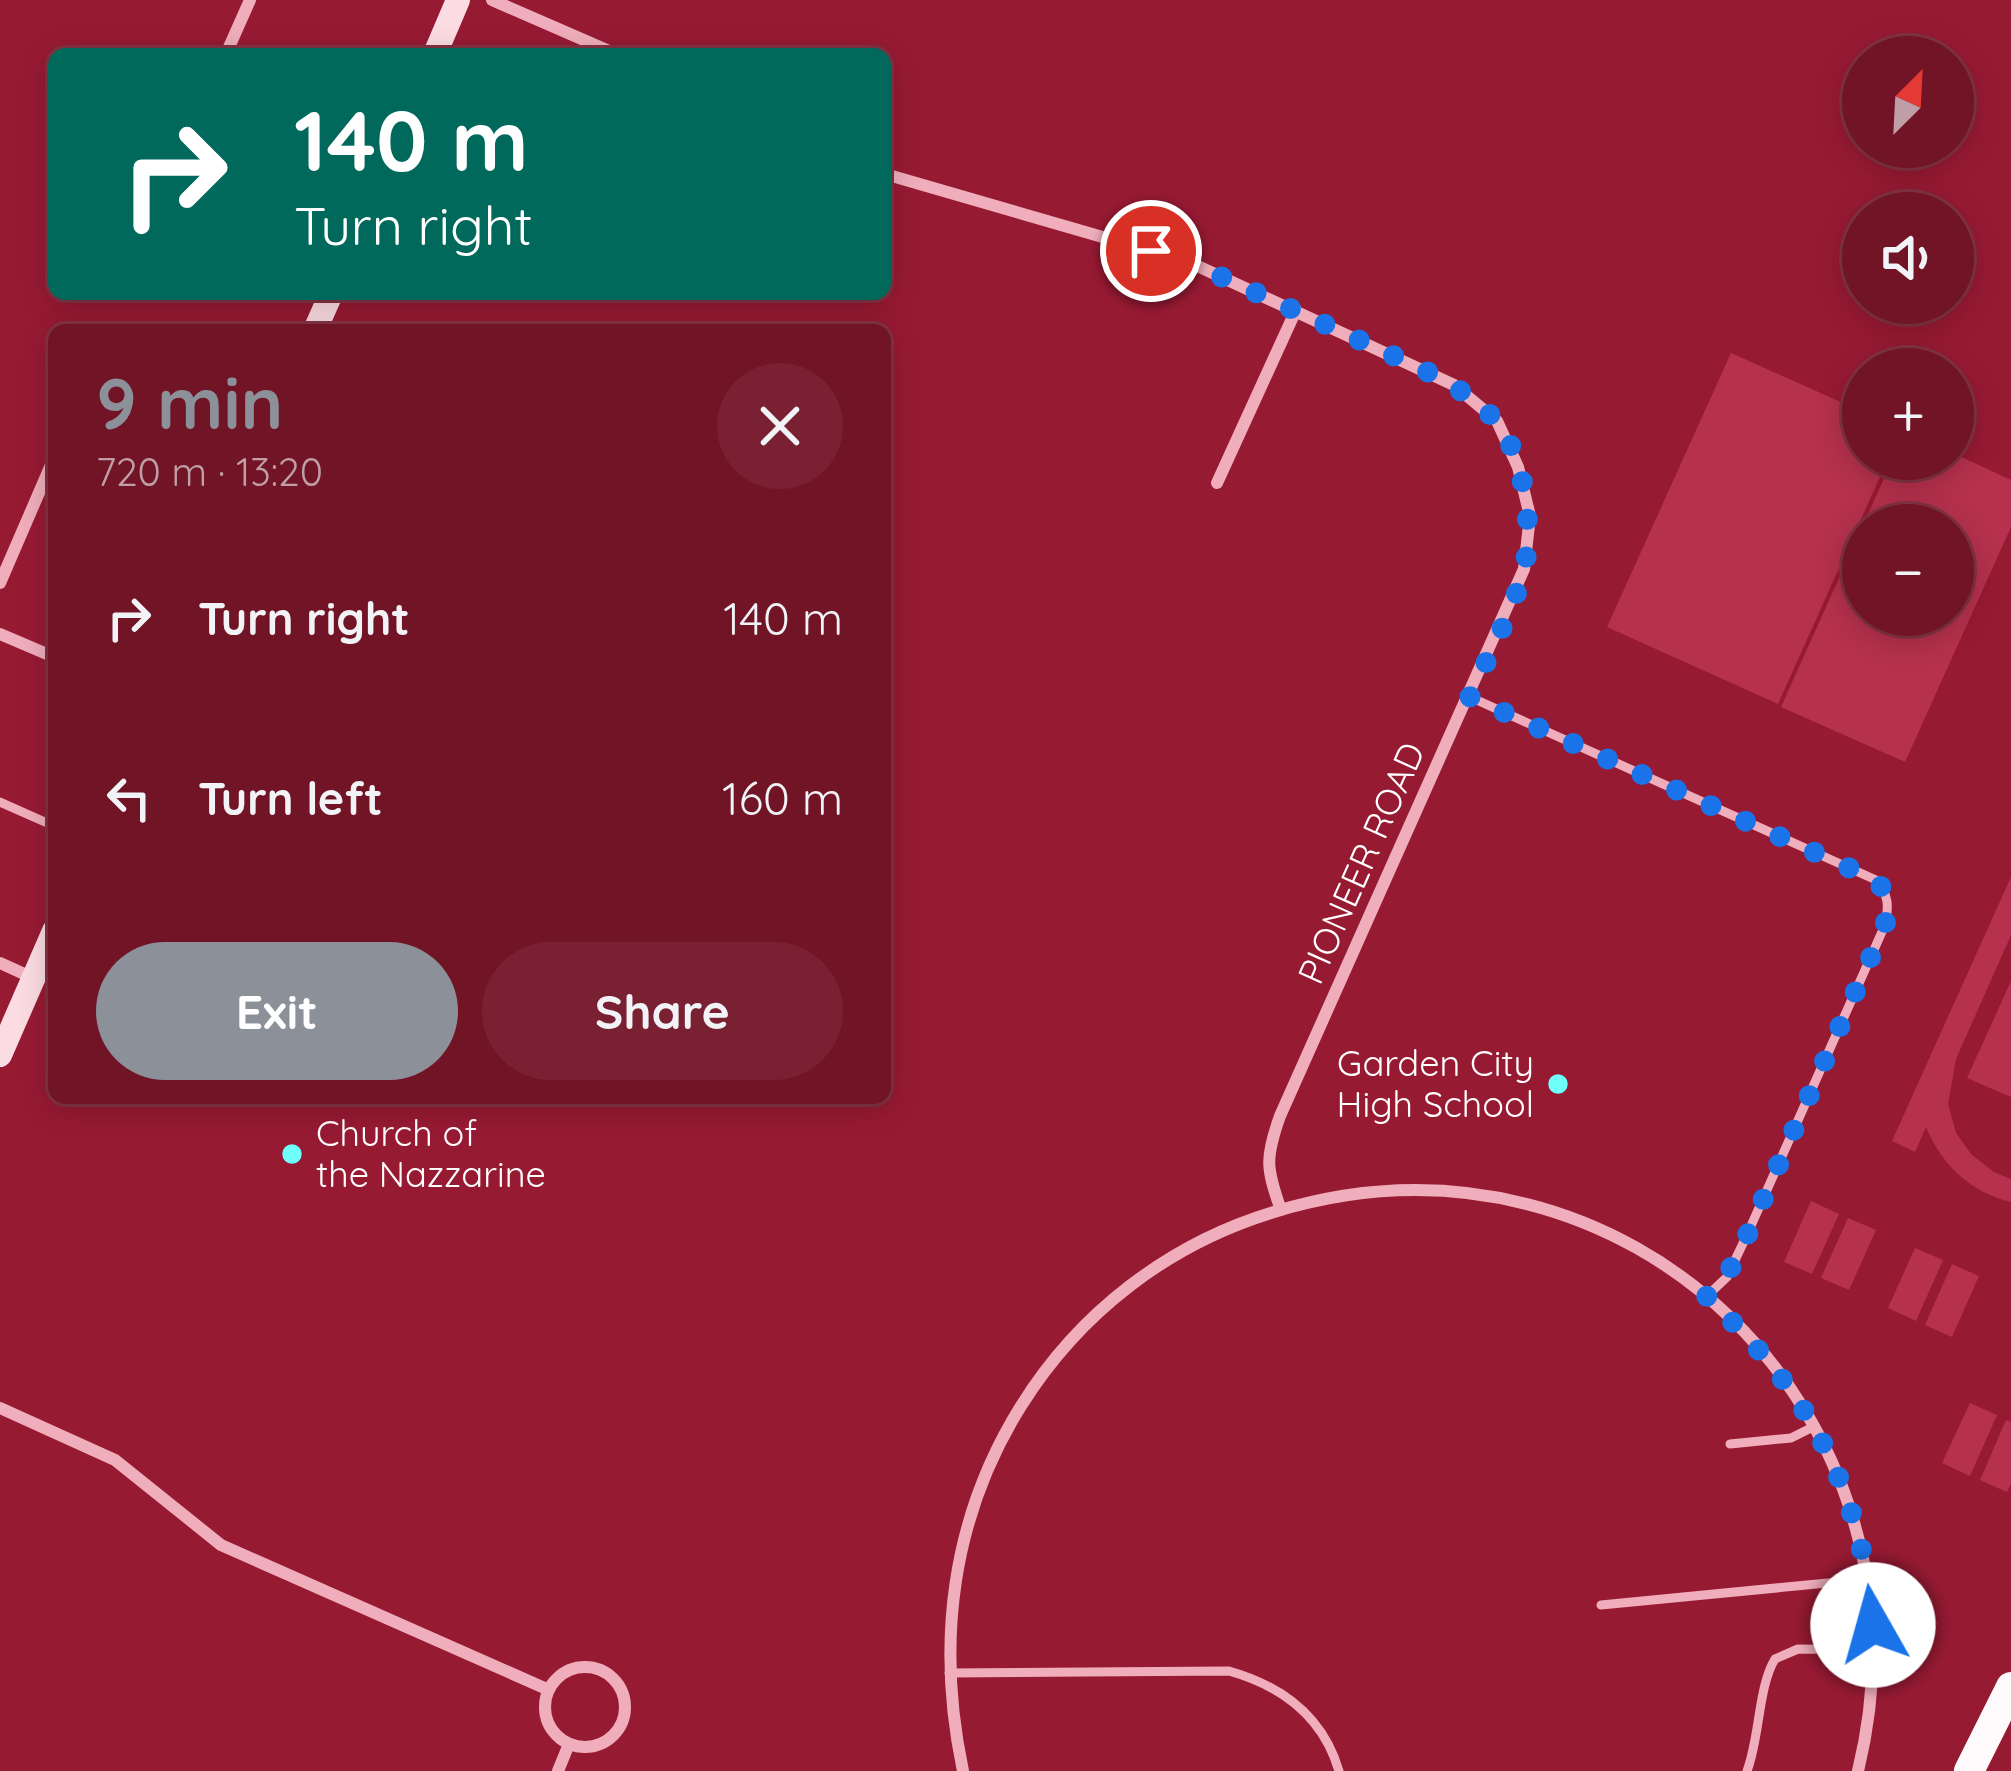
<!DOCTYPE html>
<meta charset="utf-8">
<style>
:root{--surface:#711426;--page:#792132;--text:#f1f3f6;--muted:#c09ea7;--line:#833343;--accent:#8c9099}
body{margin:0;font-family:Quicksand,sans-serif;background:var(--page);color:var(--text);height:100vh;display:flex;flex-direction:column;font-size:45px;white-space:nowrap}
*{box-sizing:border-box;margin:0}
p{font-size:39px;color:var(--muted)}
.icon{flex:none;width:66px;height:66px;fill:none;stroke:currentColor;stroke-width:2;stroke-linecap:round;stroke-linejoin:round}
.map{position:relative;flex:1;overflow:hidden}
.side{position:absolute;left:48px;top:324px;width:843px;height:780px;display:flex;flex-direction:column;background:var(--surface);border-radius:18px;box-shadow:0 6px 30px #0003,0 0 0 3px var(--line)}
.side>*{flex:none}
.hud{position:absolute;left:48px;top:48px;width:843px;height:252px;border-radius:18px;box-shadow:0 6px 30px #0003,0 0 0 3px var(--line);background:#00695c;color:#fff;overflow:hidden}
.needle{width:78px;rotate:24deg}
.tools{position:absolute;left:1842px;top:36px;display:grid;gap:24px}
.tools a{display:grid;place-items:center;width:132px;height:132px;border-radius:50%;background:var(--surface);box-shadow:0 6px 30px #0003,0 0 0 3px var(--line);font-size:60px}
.pin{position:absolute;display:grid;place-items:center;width:102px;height:102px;color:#fff;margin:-51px;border:6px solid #fff;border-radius:50%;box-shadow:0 3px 12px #0007}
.me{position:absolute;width:132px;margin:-66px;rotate:353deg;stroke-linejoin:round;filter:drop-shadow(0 0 9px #0008)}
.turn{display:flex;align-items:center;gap:42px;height:252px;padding:0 48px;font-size:54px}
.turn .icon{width:156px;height:156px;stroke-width:2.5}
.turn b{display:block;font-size:84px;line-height:102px}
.round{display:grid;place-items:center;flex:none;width:126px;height:126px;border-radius:63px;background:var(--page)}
.headline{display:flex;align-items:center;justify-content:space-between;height:204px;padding:0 48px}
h1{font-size:72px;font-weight:800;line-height:90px;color:var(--accent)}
.primary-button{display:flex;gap:24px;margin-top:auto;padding:24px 48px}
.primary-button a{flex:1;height:138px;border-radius:72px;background:var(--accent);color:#fff;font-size:48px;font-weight:800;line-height:138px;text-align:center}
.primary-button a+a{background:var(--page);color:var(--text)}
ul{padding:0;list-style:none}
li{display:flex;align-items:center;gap:36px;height:180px;padding:0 48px}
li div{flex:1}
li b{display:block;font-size:45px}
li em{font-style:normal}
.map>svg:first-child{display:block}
</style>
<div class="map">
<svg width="2011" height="1771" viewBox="0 0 2011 1771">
<rect width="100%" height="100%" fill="#971a33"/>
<path fill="#b6314d" d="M1731,353L1863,412V459H1888L1778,704L1607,627Z
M1953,453L2011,480V527L1905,762L1781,707L1863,525V615H1953V525H1863L1893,459H1953Z
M2011,877V935L1956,1059L1948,1104L1956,1133L1971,1154L1994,1172L2011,1179V1202C1970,1192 1942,1165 1926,1127L1915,1152L1892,1141Z
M2011,981V1097L1967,1078Z
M1811,1201L1839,1214L1812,1274L1784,1262Z
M1848,1218L1876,1230L1849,1290L1821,1278Z
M1915,1248L1943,1260L1916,1321L1888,1308Z
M1952,1264L1979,1276L1952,1337L1925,1325Z
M1970,1403L1997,1415L1970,1476L1942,1463Z
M2006,1420L2011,1422V1484L2007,1492L1980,1480Z"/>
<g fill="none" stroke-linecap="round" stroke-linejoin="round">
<path stroke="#f0aebc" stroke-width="9" d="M1470,697L1876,880C1889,895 1889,906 1885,925L1746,1237L1727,1277L1706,1297
M0,802L54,826
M1730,1444L1791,1438L1815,1426
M1601,1605L1869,1579
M949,1673L1229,1671C1282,1686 1323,1717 1339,1771
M1747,1771C1760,1737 1758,1687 1775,1659L1798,1649L1874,1650"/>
<path stroke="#f0aebc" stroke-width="12" d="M492,0L616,54
M226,54L250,0
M885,174L1189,262L1454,385L1497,421L1518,467L1530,516L1524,569L1280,1116C1265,1158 1266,1168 1281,1210
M1217,483L1296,310
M0,583L54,458
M0,634L54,657
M0,963L33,978
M0,1408L115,1460L221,1545L549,1690
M545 1707a40 40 0 1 1 80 0a40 40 0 1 1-80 0Z
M558,1771L569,1744
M963,1771C936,1644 951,1518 1021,1406C1079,1313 1168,1244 1274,1212C1626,1104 1945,1416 1858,1771"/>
<path stroke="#fbdce2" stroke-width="24" d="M435,54L458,0
M315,330L331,294
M0,1055L54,931"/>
<path stroke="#fffbfc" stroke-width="30" d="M1969,1771L2011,1687"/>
</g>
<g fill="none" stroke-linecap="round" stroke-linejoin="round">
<path stroke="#1a73e8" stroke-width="21" stroke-dasharray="0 37.8" d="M1151,251L1189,262L1418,367C1445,381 1474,396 1494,419C1524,452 1534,526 1524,569C1513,612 1488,656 1470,697L1876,880C1889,895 1889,906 1885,925L1746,1238L1726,1277L1706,1297C1808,1389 1861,1488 1873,1625"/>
</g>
<g fill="#6dfff8" stroke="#971a33" stroke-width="4.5">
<circle cx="1558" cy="1084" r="12"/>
<circle cx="292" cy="1154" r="12"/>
</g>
<g text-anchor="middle" stroke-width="12" stroke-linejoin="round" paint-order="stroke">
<g font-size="36" fill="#fff" stroke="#971a33">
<text transform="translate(1361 863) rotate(-66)" y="13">PIONEER ROAD</text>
</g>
<g font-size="36" fill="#fff" stroke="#971a33" text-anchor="end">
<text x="1534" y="1076">Garden City<tspan x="1534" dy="41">High School</tspan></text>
<text x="316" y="1146" text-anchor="start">Church of<tspan x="316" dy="41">the Nazzarine</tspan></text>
</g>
</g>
</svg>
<div class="tools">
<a><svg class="needle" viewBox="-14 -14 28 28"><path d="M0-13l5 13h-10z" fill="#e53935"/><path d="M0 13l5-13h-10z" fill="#c09ea7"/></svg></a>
<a><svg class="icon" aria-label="sound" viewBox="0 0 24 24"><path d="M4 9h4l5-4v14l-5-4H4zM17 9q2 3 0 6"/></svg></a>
<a>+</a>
<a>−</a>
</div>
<div class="pin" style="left:1151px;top:251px;background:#d93025"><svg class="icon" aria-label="arrive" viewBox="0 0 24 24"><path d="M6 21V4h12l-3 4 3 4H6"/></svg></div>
<svg class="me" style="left:1873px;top:1625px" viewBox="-20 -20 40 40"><circle r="19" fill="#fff"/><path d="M0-13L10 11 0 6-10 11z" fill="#1a73e8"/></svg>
<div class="hud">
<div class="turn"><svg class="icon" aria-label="right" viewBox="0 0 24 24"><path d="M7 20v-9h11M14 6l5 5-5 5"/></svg><div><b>140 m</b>Turn right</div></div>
</div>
<section class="side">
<div class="headline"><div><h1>9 min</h1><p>720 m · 13:20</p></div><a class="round"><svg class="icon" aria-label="close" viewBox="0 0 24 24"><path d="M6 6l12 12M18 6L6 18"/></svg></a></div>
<ul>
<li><svg class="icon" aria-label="right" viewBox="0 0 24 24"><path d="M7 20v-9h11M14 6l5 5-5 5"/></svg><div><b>Turn right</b></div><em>140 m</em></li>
<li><svg class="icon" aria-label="left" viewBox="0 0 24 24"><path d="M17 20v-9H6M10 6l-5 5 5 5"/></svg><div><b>Turn left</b></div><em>160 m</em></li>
</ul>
<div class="primary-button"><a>Exit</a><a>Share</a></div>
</section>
</div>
